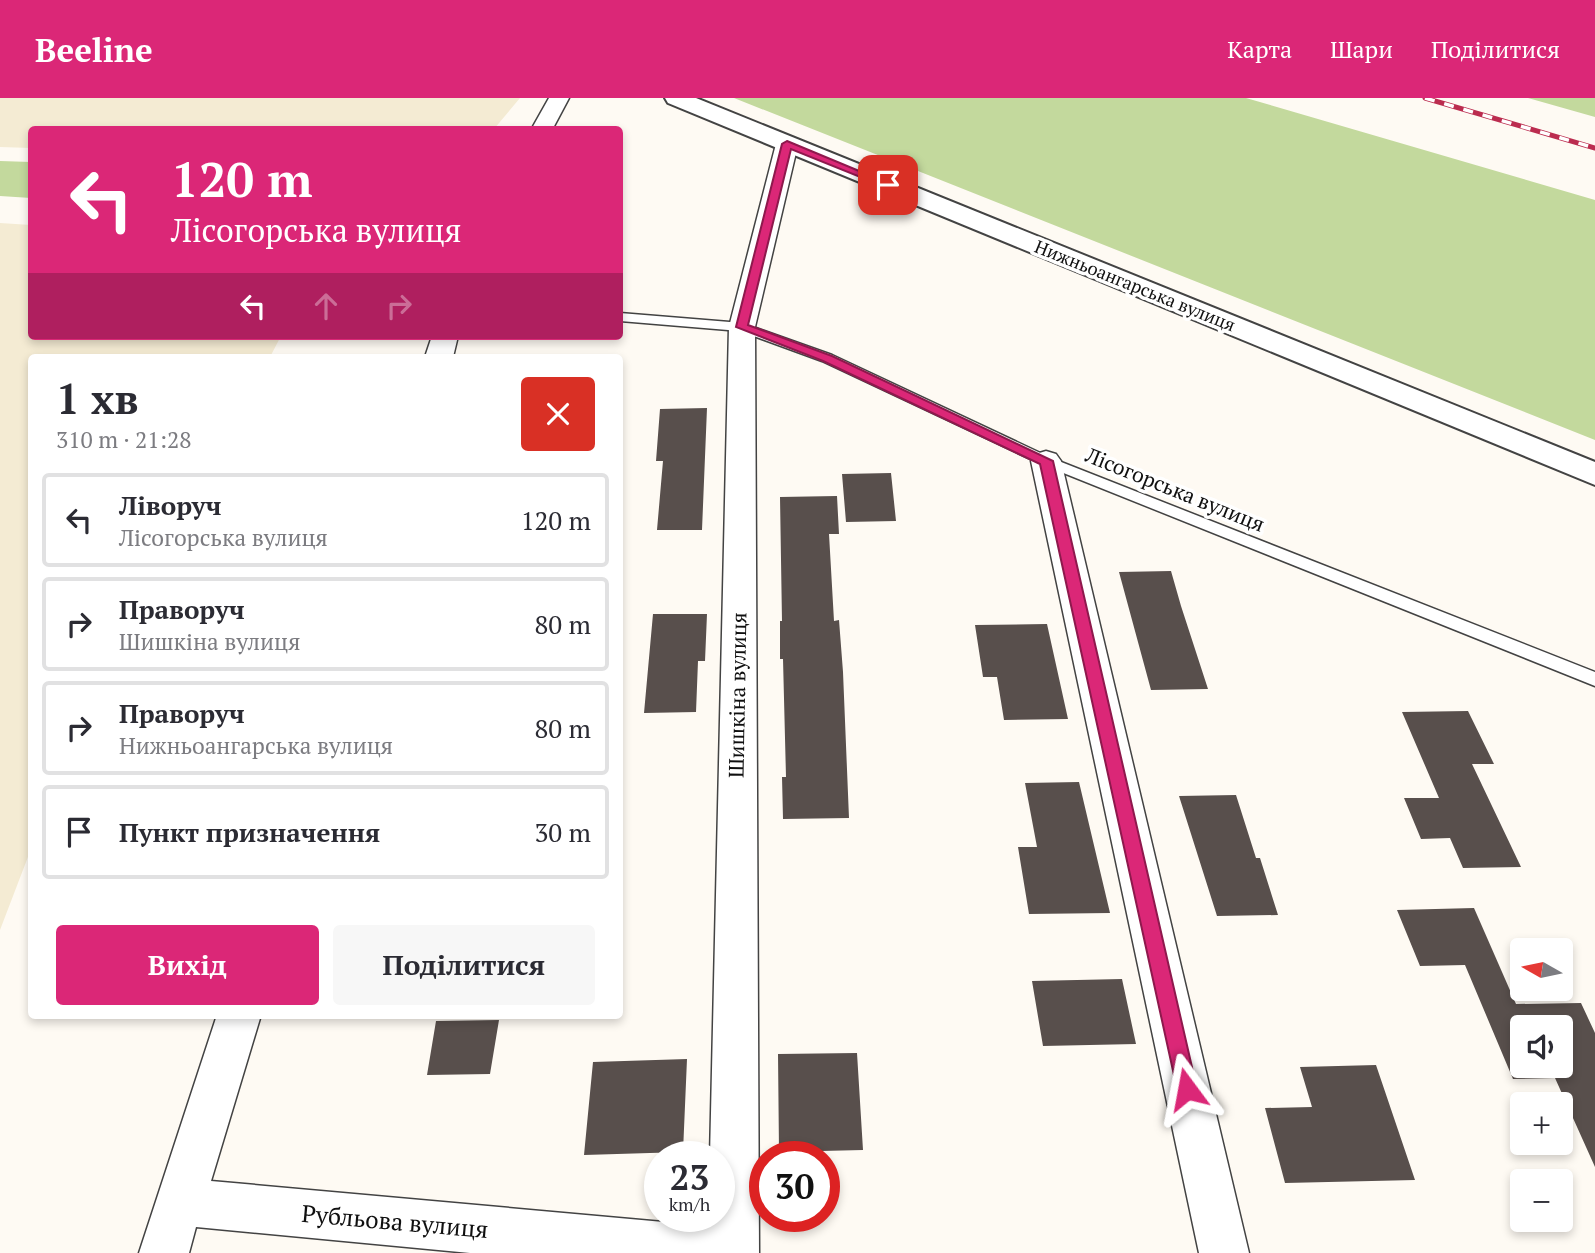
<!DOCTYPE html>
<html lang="uk">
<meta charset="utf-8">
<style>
:root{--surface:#fff;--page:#f7f7f7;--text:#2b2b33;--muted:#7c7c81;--line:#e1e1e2;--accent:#db2777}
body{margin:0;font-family:"PT Serif",serif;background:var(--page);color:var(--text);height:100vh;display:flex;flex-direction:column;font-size:26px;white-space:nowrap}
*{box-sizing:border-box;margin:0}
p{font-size:23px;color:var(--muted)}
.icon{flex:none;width:38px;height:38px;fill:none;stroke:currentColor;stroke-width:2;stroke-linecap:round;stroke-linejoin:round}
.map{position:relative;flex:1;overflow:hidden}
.sheet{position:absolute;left:28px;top:256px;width:595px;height:665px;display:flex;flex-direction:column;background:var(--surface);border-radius:7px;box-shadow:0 4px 10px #0003}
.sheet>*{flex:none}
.top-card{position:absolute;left:28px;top:28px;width:595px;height:214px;border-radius:7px;box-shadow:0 4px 10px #0003;background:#db2777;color:#fff;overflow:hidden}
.needle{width:46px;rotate:279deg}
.controls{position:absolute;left:1510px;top:840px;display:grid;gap:14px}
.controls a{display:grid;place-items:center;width:63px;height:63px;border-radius:7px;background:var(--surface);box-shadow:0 4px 10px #0003;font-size:35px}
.speed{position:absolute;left:644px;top:1043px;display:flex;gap:14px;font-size:35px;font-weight:700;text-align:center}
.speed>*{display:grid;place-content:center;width:91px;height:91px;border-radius:50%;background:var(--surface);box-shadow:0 4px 10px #0003;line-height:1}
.speed small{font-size:18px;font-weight:400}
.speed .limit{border:10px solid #d22;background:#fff;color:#111}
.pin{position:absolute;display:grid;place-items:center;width:60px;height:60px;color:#fff;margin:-30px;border-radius:14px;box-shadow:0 4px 10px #0006}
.me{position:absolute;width:77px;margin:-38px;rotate:347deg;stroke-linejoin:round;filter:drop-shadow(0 0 5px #0008)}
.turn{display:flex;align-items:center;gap:24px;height:147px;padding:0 28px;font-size:32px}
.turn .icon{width:91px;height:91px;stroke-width:2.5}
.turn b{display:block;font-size:49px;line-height:60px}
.lanes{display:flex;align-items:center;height:66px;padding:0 28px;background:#0003;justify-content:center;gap:35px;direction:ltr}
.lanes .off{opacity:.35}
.round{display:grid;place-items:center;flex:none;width:74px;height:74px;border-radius:7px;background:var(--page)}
.overview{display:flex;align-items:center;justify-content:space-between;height:119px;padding:0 28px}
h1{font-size:42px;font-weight:800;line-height:52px}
.button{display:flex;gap:14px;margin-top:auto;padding:14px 28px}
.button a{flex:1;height:80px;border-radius:7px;background:var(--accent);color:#fff;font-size:28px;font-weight:800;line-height:80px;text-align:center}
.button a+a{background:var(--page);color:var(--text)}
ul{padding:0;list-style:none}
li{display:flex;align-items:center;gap:21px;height:94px;margin:0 14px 10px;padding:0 14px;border:4px solid var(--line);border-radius:7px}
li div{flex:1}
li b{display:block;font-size:26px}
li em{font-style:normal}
header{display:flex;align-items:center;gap:42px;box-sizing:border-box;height:98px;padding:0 35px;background:var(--accent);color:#fff}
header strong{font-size:33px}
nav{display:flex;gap:38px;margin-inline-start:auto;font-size:24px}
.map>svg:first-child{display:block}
</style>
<header>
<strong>Beeline</strong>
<nav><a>Карта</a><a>Шари</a><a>Поділитися</a></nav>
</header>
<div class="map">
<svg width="1595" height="1155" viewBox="0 0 1595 1155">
<rect width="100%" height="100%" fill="#fefaf3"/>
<path fill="#f4ebd3" d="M0,0H520L494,31L32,32L31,50L0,49Z
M0,125L31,127L32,238H281L270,259H32L31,751L0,832Z"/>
<path fill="#c3d99d" d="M734,0H1246L1595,102V342Z
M1528,0H1595V19Z
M0,63L31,64V100L0,98Z"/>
<path fill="#584f4c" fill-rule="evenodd" d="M707,310L702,432H657L663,363H656L660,311Z
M891,375L896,423L846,424L842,376Z
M837,398L839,436H829L834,523L839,522L843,574L849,720L783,721L782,679H786L783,561H780V523H782L780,399Z
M1171,473L1181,508L1208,591L1151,592L1119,474Z
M653,516H707L705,563H698L696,614L644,615Z
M1047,526L1068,621L1004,622L997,579H983L975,527Z
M1468,613L1494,666H1472L1521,769L1463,770L1450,740L1421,741L1404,700H1439L1402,614Z
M1079,684L1110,815L1029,816L1018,749H1037L1025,685Z
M1236,697L1256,760H1260L1278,817L1217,818L1179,698Z
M1474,810L1516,906L1581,905L1595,935V1069L1555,980L1513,981L1465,867L1420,868L1397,812ZM1522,929H1561V968H1522Z
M1122,881L1136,946L1043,948L1032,883Z
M499,922L490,976L427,977L436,923Z
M857,955L863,1052L779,1054L778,956Z
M687,961L683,1054L584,1057L593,964Z
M1376,967L1415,1082L1285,1085L1265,1010L1312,1009L1300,969Z"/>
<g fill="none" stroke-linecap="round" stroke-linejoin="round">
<g stroke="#434343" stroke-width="3">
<path id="service" d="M620,215L742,225L832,257L1051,360L1595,574V588L1041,366L822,263L740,233L620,223Z"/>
</g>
<g stroke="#434343" stroke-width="3">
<path id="minor" d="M549,0H569L552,32H531Z
M787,39L795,41L798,46L755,229L759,1155H470L196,1129L189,1155H139L217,917H261L211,1083L708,1128V1118H719V1059H710L729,229L776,46L779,41Z
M432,238H458L453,259H425Z
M1046,353L1056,356L1061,363L1249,1155H1199L1031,363L1036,356Z"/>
</g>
<g stroke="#434343" stroke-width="4">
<path id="tertiary" d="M665,0H696L1595,364V387L668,5Z"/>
</g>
<use href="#service" fill="#fff" fill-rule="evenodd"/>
<use href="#minor" fill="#fff" fill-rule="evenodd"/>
<use href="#tertiary" fill="#fff" fill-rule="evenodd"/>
<g stroke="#bb2c4f" stroke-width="5">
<path id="rail" d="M1425,0L1595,50"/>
</g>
<use href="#rail" stroke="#fff" stroke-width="3.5" stroke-dasharray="10" stroke-linecap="butt"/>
</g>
<path fill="#db2777" stroke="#8e194d" stroke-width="2" d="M787,43L893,87L885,89L791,51L748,227L832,258L1053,363L1197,991L1194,998L1187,1001L1180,998L1177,991L1040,366L823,263L736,229L782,46Z"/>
<g text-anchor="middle" stroke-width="7" stroke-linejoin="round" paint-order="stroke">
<g font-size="18" fill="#101010" stroke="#fff">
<text transform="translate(1135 188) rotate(22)" y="6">Нижньоангарська вулиця</text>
</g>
<g font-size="21" fill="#101010" stroke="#fff">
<text transform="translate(1175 392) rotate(22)" y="7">Лісогорська вулиця</text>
<text transform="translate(738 597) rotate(-89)" y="7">Шишкіна вулиця</text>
</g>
<g font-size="24" fill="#101010" stroke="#fff">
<text transform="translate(395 1124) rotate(5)" y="8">Рубльова вулиця</text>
</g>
</g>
</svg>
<div class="controls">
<a><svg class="needle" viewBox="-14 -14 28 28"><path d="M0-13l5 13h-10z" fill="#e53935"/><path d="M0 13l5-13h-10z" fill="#7c7c81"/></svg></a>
<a><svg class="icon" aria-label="sound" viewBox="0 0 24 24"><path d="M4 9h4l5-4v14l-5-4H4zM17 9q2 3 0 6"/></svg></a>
<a>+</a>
<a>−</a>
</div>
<div class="speed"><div>23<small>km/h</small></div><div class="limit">30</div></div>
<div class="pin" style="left:888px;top:87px;background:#d93025"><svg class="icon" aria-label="arrive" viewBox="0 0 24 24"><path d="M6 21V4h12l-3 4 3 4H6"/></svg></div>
<svg class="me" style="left:1187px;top:991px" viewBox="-20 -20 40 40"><path d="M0-17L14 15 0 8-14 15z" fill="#db2777" stroke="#fff" stroke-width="4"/></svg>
<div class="top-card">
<div class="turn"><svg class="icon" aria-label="left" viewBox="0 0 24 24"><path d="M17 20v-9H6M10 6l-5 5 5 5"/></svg><div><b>120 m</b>Лісогорська вулиця</div></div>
<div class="lanes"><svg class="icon" aria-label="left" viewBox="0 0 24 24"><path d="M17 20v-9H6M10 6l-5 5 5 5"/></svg><svg class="icon off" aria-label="ahead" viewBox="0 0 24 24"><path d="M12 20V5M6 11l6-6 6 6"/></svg><svg class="icon off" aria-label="right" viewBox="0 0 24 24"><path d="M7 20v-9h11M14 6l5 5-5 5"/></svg></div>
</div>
<section class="sheet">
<div class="overview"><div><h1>1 хв</h1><p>310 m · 21:28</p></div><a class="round" style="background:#d93025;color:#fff"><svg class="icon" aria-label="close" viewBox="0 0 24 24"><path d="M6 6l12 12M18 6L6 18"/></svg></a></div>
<ul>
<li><svg class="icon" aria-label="left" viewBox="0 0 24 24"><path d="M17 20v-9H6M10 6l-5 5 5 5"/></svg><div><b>Ліворуч</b><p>Лісогорська вулиця</p></div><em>120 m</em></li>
<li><svg class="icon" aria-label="right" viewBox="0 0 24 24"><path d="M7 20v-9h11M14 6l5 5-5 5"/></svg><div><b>Праворуч</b><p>Шишкіна вулиця</p></div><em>80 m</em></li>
<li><svg class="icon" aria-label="right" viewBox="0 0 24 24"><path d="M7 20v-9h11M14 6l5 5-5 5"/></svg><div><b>Праворуч</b><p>Нижньоангарська вулиця</p></div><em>80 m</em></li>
<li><svg class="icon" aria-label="arrive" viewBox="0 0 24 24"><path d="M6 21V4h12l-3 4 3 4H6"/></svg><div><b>Пункт призначення</b></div><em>30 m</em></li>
</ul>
<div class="button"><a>Вихід</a><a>Поділитися</a></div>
</section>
</div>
